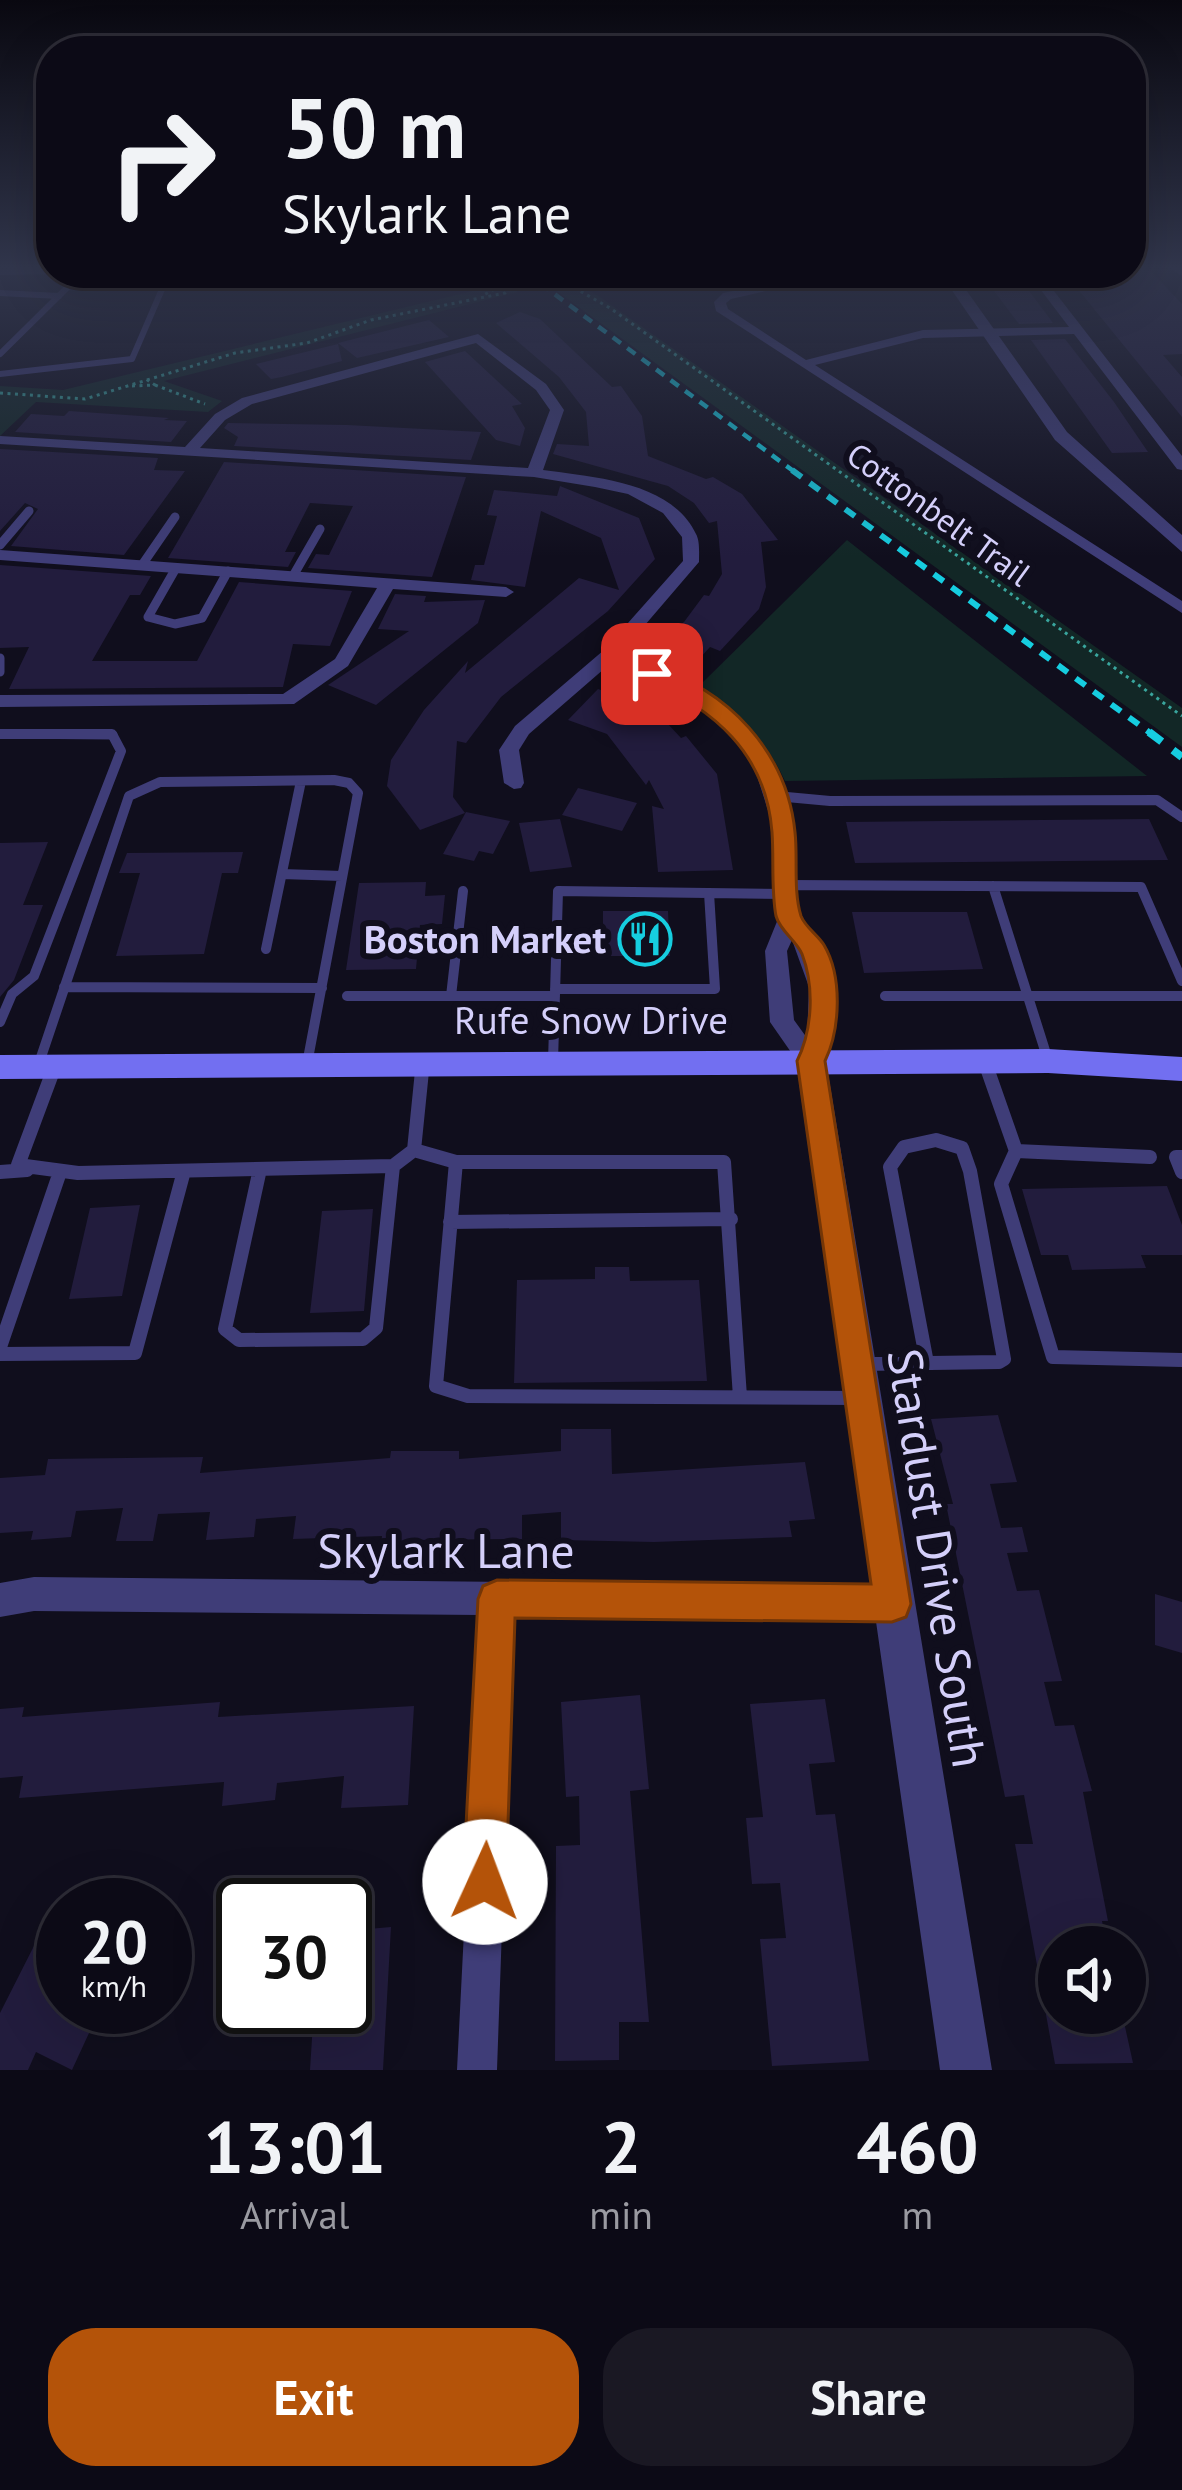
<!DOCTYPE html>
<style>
:root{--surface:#0c0a16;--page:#1a1823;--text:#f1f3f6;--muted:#9a9aa1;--line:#2c2b35;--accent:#b45309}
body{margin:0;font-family:"PT Sans",sans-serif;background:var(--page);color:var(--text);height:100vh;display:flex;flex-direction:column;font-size:45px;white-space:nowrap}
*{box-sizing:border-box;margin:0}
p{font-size:39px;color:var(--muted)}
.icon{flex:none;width:66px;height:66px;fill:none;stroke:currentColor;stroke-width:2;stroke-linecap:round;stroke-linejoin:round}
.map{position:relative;height:2070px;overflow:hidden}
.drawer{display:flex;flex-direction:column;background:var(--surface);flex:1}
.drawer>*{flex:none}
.hud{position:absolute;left:36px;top:36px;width:1110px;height:252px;border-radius:48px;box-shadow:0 12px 48px #0002,0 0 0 3px var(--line);background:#0c0a16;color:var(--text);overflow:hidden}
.tools{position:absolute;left:1038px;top:1926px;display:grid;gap:24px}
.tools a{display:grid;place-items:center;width:108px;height:108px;border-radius:50%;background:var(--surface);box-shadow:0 12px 48px #0002,0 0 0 3px var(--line);font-size:60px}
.speed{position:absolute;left:36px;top:1878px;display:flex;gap:24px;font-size:60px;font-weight:700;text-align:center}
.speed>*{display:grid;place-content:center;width:156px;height:156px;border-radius:50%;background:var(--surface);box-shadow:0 12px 48px #0002,0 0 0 3px var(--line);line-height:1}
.speed small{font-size:30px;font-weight:400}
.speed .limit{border:6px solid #111;border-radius:18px;background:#fff;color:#111}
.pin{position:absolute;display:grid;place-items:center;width:102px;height:102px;color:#fff;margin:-51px;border-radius:24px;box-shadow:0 6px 18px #0006}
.me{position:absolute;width:132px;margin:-66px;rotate:2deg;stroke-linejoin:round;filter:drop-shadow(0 0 9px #0008)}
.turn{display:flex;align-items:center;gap:42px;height:252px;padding:0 48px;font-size:54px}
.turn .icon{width:156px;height:156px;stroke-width:2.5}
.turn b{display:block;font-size:84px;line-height:102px}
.eta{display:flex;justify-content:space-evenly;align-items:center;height:204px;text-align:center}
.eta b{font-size:72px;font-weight:700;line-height:84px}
.button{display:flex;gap:24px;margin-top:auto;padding:24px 48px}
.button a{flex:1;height:138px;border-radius:48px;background:var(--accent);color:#fff;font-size:48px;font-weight:700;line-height:138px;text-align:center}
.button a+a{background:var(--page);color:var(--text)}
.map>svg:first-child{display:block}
</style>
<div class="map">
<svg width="1182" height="2070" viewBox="0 0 1182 2070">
<rect width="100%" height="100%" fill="#100e1d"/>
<path fill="#122726" d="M532,273H553L597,295L1182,708V747Z
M506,283L518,292L164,381L222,401L208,412L36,402L0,436V386L63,390Z
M847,540L1147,776L785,781C766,740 738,711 699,686Z"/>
<path fill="#221c3d" d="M1131,267H1147L1182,304V354L1163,355L1182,377V417L1068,277L1131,276Z
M1015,274L1024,284L1053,323L1019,324L982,275Z
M520,312L540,319L612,387L621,386L642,416L648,456L706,479L713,477L742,494L778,540L761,542L766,587L759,609L720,651L710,647L690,669L645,654L684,622L704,595L709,596L722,574L717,521L709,523L694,503L668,486L553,454L557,444L589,446L586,412L559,377L496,323Z
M429,320L449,337L357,358L338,343Z
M1065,339L1114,402L1148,452L1112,453L1031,340Z
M338,344L342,361L282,377L271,379L256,364Z
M465,351L522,404L512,406L525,428L520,446L496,440L425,362Z
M69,411L169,418L164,420L187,421L171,442L15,432L31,414L64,416Z
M228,423L347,425L481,432L471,460L234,446L238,437L224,428Z
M0,449L158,458L154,470L185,471L124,555L11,546L38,509L25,503L0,531Z
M224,462L466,477L432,577L308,568L316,554L329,555L353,506L310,503L285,552H296L288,567L168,558Z
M560,486L639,518L655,559L608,611L501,697L466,743L457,741L453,797L465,813L420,830L387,786L391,760L424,710L468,661L465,673L579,578L619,590L601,538L541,511L525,587L471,580L475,565H484L497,516L487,515L494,490L557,496Z
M0,565L151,576L140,595H130L92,661H197L239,582L352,591L330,646L293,644L283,687L9,689L29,647L0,648Z
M395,594L426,596L424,602L485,600L478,623L376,705L328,685L409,631L378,629Z
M598,689L654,709L681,738L686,736L717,774L733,870L658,872L652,806L664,809L649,780L646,785L607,734L568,720Z
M578,788L637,803L622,831L562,815Z
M466,812L510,821L493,854L479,851L474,861L443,854Z
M560,819L572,867L530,872L519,823Z
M1149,819L1168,860L855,863L846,822Z
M48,842L23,905H43L14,980L0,997V843Z
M243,852L238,873H222L204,954L116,956L140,873H119L127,853Z
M426,882L425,896L445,895L442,924L420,925L416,969L346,970L359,883Z
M603,911H668L670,956H603Z
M852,912H967L983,969L864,973Z
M1167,1186L1182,1225V1255H1141L1146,1268L1072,1270L1068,1255H1041L1022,1189Z
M140,1205L122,1296L69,1299L90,1208Z
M373,1209L364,1311L310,1313L322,1211Z
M595,1267H629L630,1281L699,1280L707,1381L514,1383L517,1280L595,1279Z
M998,1415L1017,1482L990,1484L1001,1528L1022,1527L1028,1552L1007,1553L1017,1591L1039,1590L1062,1681L1044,1682L1055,1726L1074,1725L1092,1791L1083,1792L1108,1921H1102L1107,1947H1059V2013H1122L1133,2063L1055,2064L1015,1844H1033L1024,1795L1005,1797L946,1504H953L931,1419Z
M561,1429H611L612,1474L805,1462L815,1519L789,1521L792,1537L654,1542L561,1540V1512L522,1515V1539L415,1540L413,1555H380L382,1536L293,1539L296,1516L256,1519L254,1537L206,1540L210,1512L158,1514L153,1541H116L123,1508L76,1511L71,1537L31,1540L33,1531L0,1533V1478L45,1475L48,1459L203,1457L200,1473L390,1458L391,1451H459V1459L561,1451Z
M1155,1594L1182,1602V1653L1155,1645Z
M640,1695L649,1789L630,1791L649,2022H619V2060L555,2061L556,1846L580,1845L579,1796L566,1797L561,1702Z
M825,1699L835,1762L809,1764L816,1815L835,1814L869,2061L772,2066L760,1939L786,1938L780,1883L752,1884L746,1818L763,1817L750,1704Z
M220,1702L218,1717L414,1706L408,1805L341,1808L344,1776L277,1783L275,1800L222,1806L224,1782L19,1798L23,1776L0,1778V1709L24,1707L22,1717Z
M391,1927L383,2070H310L314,2007H345V1931Z
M38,1938L63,1950V2007H101L72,2070L36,2052L28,2070H0V2013Z"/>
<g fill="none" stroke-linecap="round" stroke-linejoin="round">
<path stroke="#39a59d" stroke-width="3" stroke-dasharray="3 4.5" stroke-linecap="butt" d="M548,273L610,308L1182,716
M155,385L205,404
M132,386L155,385L146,379
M0,393L85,399L235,353L307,343L371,320L505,293L509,290L498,287L482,296"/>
<path stroke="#3f3d78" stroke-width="6" d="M0,272L51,271
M0,293L59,296
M0,354L82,273
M0,374L132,359L169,273"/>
<path stroke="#3f3d78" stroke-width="9" d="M0,545L29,511
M142,565L175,517
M176,568L148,617L175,624L202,618L228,571
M293,576L320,529
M0,658V672
M0,734L113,735"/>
<path stroke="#3f3d78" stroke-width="10" d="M0,734H112L121,751L34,976L12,994L0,1022
M776,796L830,801L1157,800L1182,817
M282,874L342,876
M787,885L1141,887L1182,981
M993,886L1048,1060
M266,949L301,781
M64,987L322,988
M555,989H715L709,893
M347,996H555
M451,996L463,891
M885,996H1182
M553,1062L558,891L787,894
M985,1062L989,1074
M37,1069L129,796L160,782L334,780L349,783L358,793L307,1064
M422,1074L423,1063"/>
<path stroke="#3f3d78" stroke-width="14" d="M53,1071L18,1165L78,1173L393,1166L414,1150L422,1071
M988,1071L1016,1151L1001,1184L1053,1357L1182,1360
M414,1150L456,1162L436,1386L468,1396L859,1398
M1016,1151L1150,1157
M1182,1157H1176L1182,1172
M456,1162H724L740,1397
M260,1169L225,1329L239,1340L363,1339L376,1328L393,1166
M0,1172L27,1170
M450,1222L731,1219
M0,1347L60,1172
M0,1354L135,1353L184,1171
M862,1364L999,1362L1004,1359L970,1171L962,1148L936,1140L904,1147L890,1167L927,1363"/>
<path fill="#3f3d78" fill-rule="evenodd" d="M1170,267H1182V276Z
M821,273H844L731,299L726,303L728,309L806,360L923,330L1069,327L1028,273H1040L1182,456V470L1177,469L1074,334L923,338L815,365L1182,601V613L716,311L714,302L723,293Z
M478,334L546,384L564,410L543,470C592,477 671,481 696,534C700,541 699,553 699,562L621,653C710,697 774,717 793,828C798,856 790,894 801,920C806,931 815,941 821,952C839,990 838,1030 820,1068H802L770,1022L765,951L778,919L773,826L750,754L707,710L612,662L529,734L519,750L524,783L521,788L514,789L504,783L499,750L515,726L604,650L683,561L682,537L663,513L628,494L595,487L534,477L0,444V436L185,447L215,414L242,398ZM476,343L536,390L550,410L528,468L200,448L225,420L252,404ZM792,940L809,987L807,1038L794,1020L787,951Z
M0,550L506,587L514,592L506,597L393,589L348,666L294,704L0,707V695L283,694L335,659L377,588L0,560Z
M34,1577L893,1586L905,1591L910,1603L905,1615L893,1620L513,1616L497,2070H457L480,1615L34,1611L0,1617V1583Z"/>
<path fill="#3f3d78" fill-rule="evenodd" d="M940,273H954L1067,432L1182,535V552L1055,440Z
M811,1049L822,1052L826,1061L992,2070H940L796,1061L800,1052Z"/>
<path fill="#726ff1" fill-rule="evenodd" d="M1048,1049L1182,1057V1081L1048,1073L0,1079V1055Z"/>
<path stroke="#16cde0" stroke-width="4.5" stroke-dasharray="10 8" stroke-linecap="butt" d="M526,273L796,473"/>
<path stroke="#16cde0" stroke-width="6" stroke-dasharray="12 10" stroke-linecap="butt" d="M792,470L1153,735"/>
<path stroke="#16cde0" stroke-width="8" stroke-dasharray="16 14" stroke-linecap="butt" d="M1149,732L1182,757"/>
</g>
<linearGradient id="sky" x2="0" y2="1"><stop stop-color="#090810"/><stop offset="0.48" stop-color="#31364c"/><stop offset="1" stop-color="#31364c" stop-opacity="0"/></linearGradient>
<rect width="1182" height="557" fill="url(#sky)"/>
<path fill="#b45309" stroke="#753606" stroke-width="3" d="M652,667C728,689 787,752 795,832C798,857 793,891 801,916C805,927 818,935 824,945C843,977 840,1030 825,1061L911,1604L906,1617L892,1622L515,1618L506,1882L500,1897L485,1903L470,1897L463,1882L478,1599L483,1586L497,1580L871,1584L797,1061C812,1031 815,988 802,954C796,940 780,931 776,916C771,890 774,859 772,832C766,753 714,709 644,678V669Z"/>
<defs>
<g id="restaurant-ring" transform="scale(2.7)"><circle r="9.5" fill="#100e1d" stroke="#16cde0" stroke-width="1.5"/><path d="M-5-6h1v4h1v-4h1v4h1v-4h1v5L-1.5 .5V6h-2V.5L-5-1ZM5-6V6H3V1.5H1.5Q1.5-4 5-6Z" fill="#16cde0"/></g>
</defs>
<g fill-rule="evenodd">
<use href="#restaurant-ring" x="645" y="939"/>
</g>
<g text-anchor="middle" stroke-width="12" stroke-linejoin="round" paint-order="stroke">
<g font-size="33" fill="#d4cffa" stroke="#100e1d">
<text transform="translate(939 514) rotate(36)" y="12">Cottonbelt Trail</text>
</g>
<g font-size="39" font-weight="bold" fill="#d4cffa" stroke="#100e1d" text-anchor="end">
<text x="606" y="953">Boston Market</text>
</g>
<g font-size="39" fill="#d4cffa" stroke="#100e1d">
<text x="591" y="1034">Rufe Snow Drive</text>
</g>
<g font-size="48" fill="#d4cffa" stroke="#100e1d">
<text x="446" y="1568">Skylark Lane</text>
<text transform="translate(937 1558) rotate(81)" y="17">Stardust Drive South</text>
</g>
</g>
</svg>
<div class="tools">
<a><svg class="icon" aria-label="sound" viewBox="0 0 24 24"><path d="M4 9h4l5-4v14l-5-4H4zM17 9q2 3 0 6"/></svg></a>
</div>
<div class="speed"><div>20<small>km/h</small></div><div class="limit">30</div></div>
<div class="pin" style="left:652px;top:674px;background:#d93025"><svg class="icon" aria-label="arrive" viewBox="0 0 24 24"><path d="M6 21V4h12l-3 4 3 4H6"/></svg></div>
<svg class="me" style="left:485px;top:1882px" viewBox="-20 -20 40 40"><circle r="19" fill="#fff"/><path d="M0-13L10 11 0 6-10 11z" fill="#b45309"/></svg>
<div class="hud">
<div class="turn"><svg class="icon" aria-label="right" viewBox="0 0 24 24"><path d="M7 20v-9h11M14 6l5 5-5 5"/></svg><div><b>50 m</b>Skylark Lane</div></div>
</div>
</div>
<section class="drawer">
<div class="eta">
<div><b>13:01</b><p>Arrival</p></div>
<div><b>2</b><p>min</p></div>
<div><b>460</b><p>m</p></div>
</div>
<div class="button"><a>Exit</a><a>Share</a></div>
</section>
